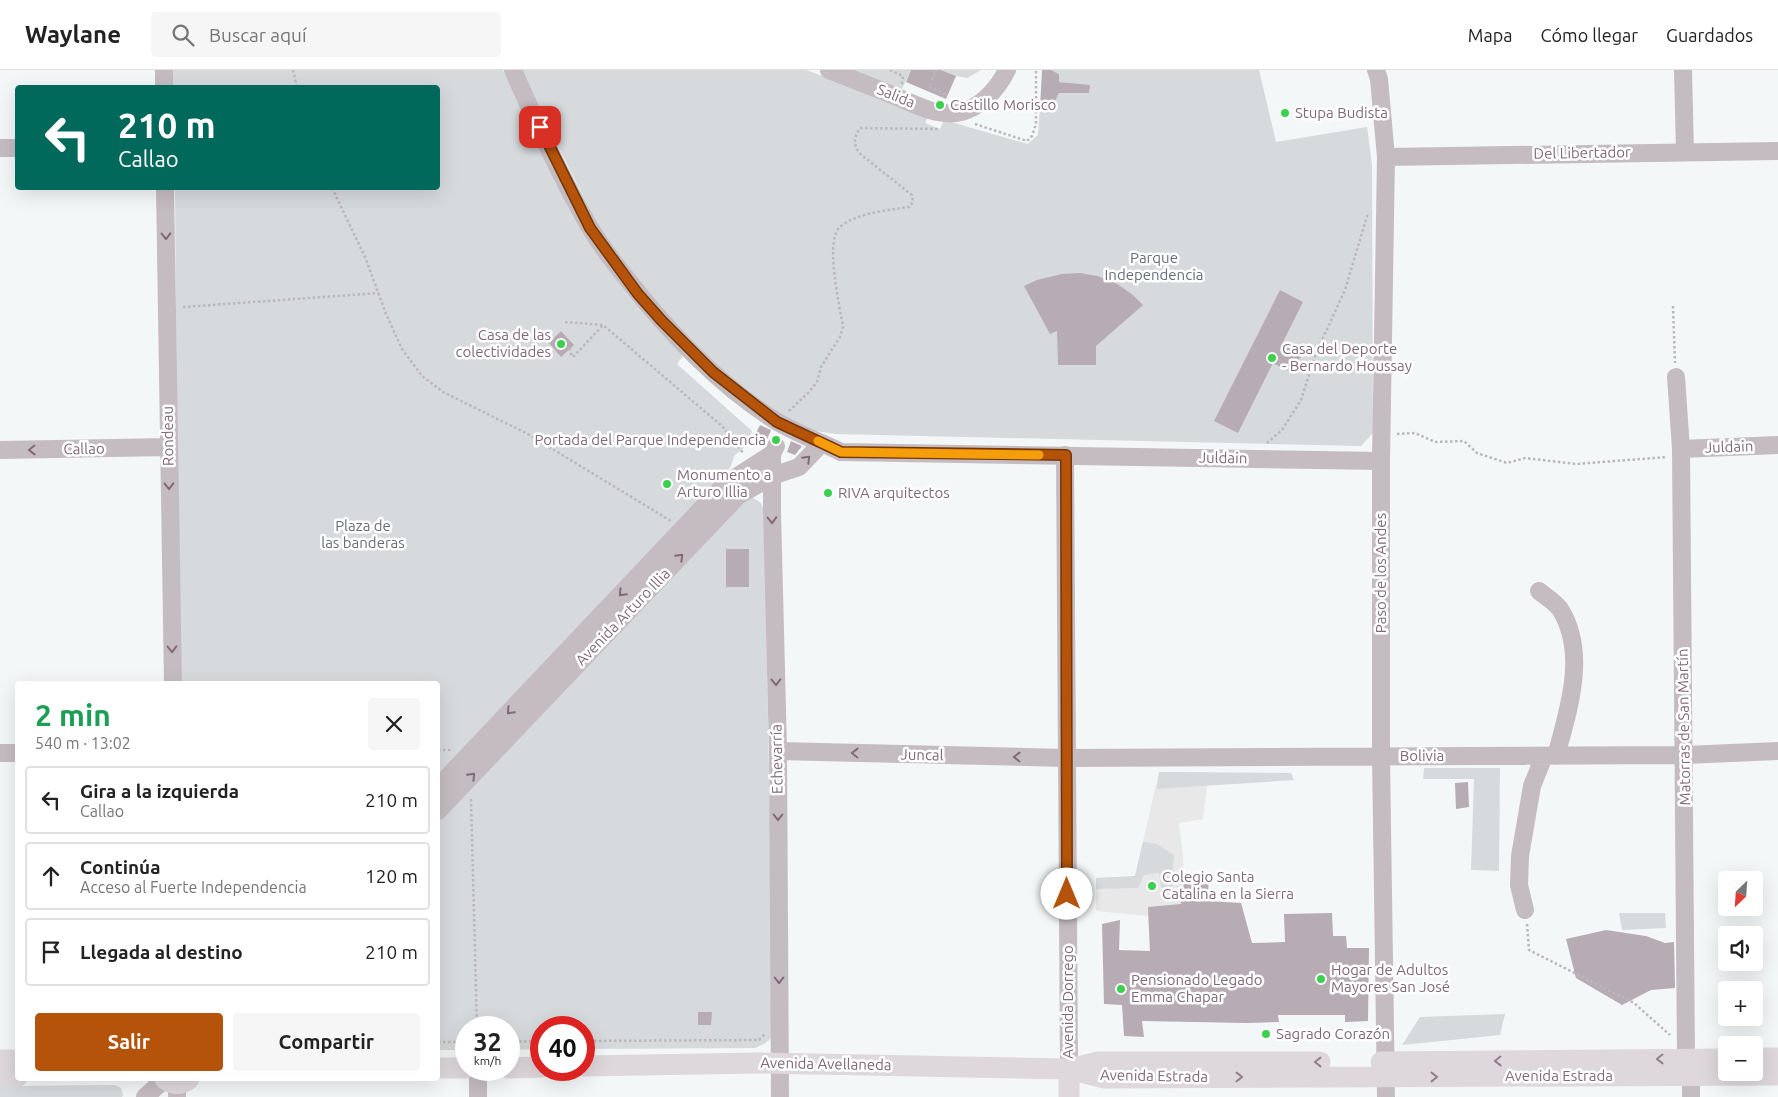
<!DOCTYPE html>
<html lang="es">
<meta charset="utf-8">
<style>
:root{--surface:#fff;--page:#f6f6f6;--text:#222;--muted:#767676;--line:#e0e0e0;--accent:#b45309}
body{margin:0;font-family:Ubuntu,sans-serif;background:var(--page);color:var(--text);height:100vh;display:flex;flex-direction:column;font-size:19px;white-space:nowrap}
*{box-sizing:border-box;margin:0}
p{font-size:16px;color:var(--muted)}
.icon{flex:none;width:28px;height:28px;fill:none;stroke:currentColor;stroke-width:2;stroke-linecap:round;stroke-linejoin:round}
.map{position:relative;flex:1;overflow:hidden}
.drawer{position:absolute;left:15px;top:611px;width:425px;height:400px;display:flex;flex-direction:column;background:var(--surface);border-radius:5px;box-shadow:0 5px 20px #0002}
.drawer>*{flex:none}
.top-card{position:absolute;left:15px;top:15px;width:425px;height:105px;border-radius:5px;box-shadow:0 5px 20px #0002;background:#00695c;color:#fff;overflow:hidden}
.needle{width:32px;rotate:205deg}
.tools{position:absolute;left:1718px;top:801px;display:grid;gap:10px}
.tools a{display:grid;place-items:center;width:45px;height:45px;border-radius:5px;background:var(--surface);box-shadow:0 5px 20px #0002;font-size:25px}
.speed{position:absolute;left:455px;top:946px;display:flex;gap:10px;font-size:25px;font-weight:700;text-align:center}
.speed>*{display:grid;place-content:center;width:65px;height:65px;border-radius:50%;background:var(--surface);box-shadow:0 5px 20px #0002;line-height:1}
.speed small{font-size:12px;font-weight:400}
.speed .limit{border:8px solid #d22;background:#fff;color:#111}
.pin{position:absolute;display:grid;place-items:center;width:42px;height:42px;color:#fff;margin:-21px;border-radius:10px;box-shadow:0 2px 8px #0006}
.me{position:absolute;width:55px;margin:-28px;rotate:0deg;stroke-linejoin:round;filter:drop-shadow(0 0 4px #0008)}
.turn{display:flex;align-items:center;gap:18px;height:105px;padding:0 20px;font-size:22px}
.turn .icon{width:65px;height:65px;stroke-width:2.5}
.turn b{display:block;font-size:35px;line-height:42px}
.round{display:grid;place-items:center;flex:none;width:52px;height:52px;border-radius:5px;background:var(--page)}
.summary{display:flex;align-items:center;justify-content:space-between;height:85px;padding:0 20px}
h1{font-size:30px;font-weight:700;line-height:38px;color:#1e9e55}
.primary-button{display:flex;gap:10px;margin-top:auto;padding:10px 20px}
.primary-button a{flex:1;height:58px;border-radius:5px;background:var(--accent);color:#fff;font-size:20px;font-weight:700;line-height:58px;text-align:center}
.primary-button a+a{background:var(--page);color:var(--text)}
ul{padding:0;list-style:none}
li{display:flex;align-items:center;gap:15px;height:68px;margin:0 10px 8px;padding:0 10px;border:2px solid var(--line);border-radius:5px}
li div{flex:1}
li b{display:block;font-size:19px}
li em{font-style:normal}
header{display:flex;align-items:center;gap:30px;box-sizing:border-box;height:70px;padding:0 25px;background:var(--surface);border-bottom:1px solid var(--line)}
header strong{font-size:24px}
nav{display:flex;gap:28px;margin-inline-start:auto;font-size:18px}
.search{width:350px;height:45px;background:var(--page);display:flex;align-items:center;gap:12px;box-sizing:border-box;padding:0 18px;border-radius:5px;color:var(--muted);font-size:19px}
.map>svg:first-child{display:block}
</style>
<header>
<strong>Waylane</strong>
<div class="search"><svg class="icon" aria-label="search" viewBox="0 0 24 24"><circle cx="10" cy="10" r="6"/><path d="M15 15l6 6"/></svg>Buscar aquí</div>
<nav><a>Mapa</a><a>Cómo llegar</a><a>Guardados</a></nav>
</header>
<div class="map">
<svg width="1778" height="1027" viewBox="0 0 1778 1027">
<rect width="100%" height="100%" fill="#f4f7f7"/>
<path fill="#e8e8e8" d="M1159,702H1209L1203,749L1179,753L1183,785L1184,813L1209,810L1207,831L1241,833L1248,859L1245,885L1150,883L1148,846L1096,841V808L1135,806Z"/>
<path fill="#d6dadd" d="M172,0H503L528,53L685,283L677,294L752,361L748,374L734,386L731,396L723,407L438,704V614H179L175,118H438V18L172,17Z
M520,0H806L929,44L925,53L940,59L944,50L1028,74L1038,65L1040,38L1051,39L1059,23L1068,13L1059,12V4L1051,0H1259L1276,72L1367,57L1372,95L1373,363L1361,376L836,364L809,360L775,343L739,317L701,281L651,227L598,156Z
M846,0H911L900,23Z
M941,0H981L967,8L956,6Z
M752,427L761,433L764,441L774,961C771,971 765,974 755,978L584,979V958H541V979L509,980V958H466V980H438V749L747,428Z
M1424,698H1500L1499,801L1471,800L1474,709H1423Z
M1159,702L1291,703L1294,710L1157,719Z
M1143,772L1157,774L1174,785L1171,822L1161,817L1159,803L1144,805L1138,818L1096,819V808L1135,806Z
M1619,843H1665L1666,858L1622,860Z
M1505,944L1500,965L1402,975L1420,947Z
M115,1015L121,1018L123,1025L122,1027H0V1016Z"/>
<path fill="#b7acb4" d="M911,0H941L956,6L946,29L906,12Z
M1042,0H1051L1059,4V12L1090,15L1089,23H1059L1051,39L1040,38Z
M1080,203L1097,206L1116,213L1133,225L1143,235L1096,276V295H1058L1057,261L1050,264L1024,216L1037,210L1062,204Z
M1280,220L1303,232L1282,274L1302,284L1292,303L1273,293L1238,363L1214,351Z
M561,261L574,275L561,287L549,273Z
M760,355L771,360L766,372L754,367Z
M791,371L802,376L795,385L787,382Z
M726,479H749V517H726Z
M1468,712L1469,737L1456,739L1455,713Z
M1209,810L1207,831L1241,833L1252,873L1285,872L1284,844L1332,843L1333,866H1346L1347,878H1369L1368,951L1345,952V945H1278L1279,952L1246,953L1142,951L1144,967L1124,966L1122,935L1104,934L1102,854L1120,850L1119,880L1150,881L1148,837L1181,834L1184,813Z
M1606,860L1646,866L1665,873L1674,872L1675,918L1651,920L1622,935L1576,908L1566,869Z
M698,942H712L711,955H698Z"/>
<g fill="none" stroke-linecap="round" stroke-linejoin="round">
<path stroke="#bcb7bb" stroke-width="2.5" stroke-dasharray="2.5 2.5" stroke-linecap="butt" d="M293,0L297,18
M890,0L903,6L902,14
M934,0L936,1L929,17L945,24L943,27
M975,54L1027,71L1032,66L1036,54V0
M332,118L365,187L386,244L402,279L422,306L443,322L526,363L671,451
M1673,236L1675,293
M183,237L379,223
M565,252L603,255L722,356L744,384
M570,278V282L573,287L603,255
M789,341L809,322L817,312L821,297L840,267L843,257C840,237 825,173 839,158C854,143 889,140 909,137L913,132L912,125L859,83C853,73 854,67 860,58L940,59
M1397,364L1415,363L1435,372L1464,371L1477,383L1507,393L1525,388L1576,394L1667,387
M1267,373L1282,360L1301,330L1316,283L1345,220L1368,143
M438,680H451
M471,729L477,958
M1527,854L1529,880L1634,933L1670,965
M584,971L759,970L765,964
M438,972H466
M509,972L541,971"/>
<path stroke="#c4bcc1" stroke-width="18" d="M164,0V18
M513,0C536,52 560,106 589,156C599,173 612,190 624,205C666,259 718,315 776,351C796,363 820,372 841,382L1381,391
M829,0C850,8 870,16 890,24C910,32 934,46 956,43C979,40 997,20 1007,0
M1376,0L1379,9L1386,87L1381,391V686L1386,1027
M1683,0L1685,82
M0,78H18
M1386,87L1778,81
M165,118L173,614
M1676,307L1681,379L1686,989L1691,1006V1027
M1681,379L1778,375
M0,380L168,377
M772,384V441L778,681L780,1027
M1065,385L1069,999
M1539,521C1545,526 1555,532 1560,539C1588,583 1568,641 1556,686
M778,681L1066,688L1685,685L1778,681
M0,683H18
M438,717L725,414L772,384L776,376
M438,741L738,426L772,406L799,397L822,373
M1525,840L1519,815L1520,786L1532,716L1544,686
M478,1000V1027
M177,1014V1027
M145,1027L165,1009"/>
<path stroke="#ded7dc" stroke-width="21" d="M1754,988H1778
M0,990H18
M1381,992L1726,989
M584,996L758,993L1069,999L1105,1008L1778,1005
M438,998H466
M509,998L541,997
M1074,998L1098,992H1320
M1069,999V1027
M0,1006H18
M165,1009C173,1015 181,1015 189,1009"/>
</g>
<defs><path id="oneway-chevron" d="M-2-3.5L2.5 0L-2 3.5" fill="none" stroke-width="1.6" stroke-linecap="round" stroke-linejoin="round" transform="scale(1.25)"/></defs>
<g stroke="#82697a">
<use href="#oneway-chevron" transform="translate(166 166) rotate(89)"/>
<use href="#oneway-chevron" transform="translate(32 380) rotate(179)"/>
<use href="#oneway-chevron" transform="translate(807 389) rotate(-45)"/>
<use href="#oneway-chevron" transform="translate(169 416) rotate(89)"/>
<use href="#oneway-chevron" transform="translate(772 450) rotate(89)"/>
<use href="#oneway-chevron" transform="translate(680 487) rotate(-46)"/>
<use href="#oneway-chevron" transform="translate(622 523) rotate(133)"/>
<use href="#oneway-chevron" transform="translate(172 579) rotate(89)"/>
<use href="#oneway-chevron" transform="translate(776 612) rotate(89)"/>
<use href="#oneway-chevron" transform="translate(510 641) rotate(133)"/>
<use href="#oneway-chevron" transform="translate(855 683) rotate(-179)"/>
<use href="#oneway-chevron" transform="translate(1017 687) rotate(-179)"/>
<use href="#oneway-chevron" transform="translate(472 706) rotate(-46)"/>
<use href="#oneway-chevron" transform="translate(778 747) rotate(90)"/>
<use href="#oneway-chevron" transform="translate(779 910) rotate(90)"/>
</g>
<g stroke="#947f8e">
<use href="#oneway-chevron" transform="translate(1660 989) rotate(179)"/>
<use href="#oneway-chevron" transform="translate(1498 991) rotate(179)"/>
<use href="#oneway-chevron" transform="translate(1318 992) rotate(-180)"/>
<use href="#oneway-chevron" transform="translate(1239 1007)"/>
<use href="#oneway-chevron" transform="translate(1434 1007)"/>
</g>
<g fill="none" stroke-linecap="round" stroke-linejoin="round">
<g stroke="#753606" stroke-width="12">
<path id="route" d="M540,57L590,158L638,224L662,251L713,302L777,352L841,382L1066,385L1067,824"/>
</g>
<use href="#route" stroke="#b45309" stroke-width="9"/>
<path stroke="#f59e0b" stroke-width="9" d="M818,371L841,382L1039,385"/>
</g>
<g fill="#3bd04d" stroke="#fff" stroke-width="2">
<circle cx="940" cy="35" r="5"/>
<circle cx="1285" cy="43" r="5"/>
<circle cx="561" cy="274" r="5"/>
<circle cx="1272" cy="288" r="5"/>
<circle cx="776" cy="370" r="5"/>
<circle cx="667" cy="414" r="5"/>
<circle cx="828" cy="423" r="5"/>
<circle cx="1152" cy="816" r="5"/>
<circle cx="1321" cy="909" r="5"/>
<circle cx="1121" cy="919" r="5"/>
<circle cx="1266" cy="964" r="5"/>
</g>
<g text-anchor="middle" stroke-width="5" stroke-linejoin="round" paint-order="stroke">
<g font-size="15" fill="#82697a" stroke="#fff">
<text transform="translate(896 26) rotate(22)" y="5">Salida</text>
<text transform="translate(1582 83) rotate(-1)" y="5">Del Libertador</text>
<text transform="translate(168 366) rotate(-91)" y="5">Rondeau</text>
<text transform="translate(1729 377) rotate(-2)" y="5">Juldain</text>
<text transform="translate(84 379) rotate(-1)" y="5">Callao</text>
<text transform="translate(1223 388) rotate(1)" y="5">Juldain</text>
<text transform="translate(1381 503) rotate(-90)" y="5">Paso de los Andes</text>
<text transform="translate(623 547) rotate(-46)" y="5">Avenida Arturo Illia</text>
<text transform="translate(1684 657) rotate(-91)" y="5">Matorras de San Martín</text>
<text transform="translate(922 685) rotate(1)" y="5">Juncal</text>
<text x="1422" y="691">Bolivia</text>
<text transform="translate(777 689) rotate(-91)" y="5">Echevarría</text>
<text transform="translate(1068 932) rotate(-90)" y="5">Avenida Dorrego</text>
<text transform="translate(826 994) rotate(1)" y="5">Avenida Avellaneda</text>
<text transform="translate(1154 1006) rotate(1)" y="5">Avenida Estrada</text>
<text x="1559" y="1011">Avenida Estrada</text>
</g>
<g font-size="15" fill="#82697a" stroke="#fff" text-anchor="start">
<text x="950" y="40">Castillo Morisco</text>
<text x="1295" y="48">Stupa Budista</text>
<text x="551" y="270" text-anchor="end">Casa de las<tspan x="551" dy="17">colectividades</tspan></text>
<text x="1282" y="284">Casa del Deporte<tspan x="1282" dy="17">- Bernardo Houssay</tspan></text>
<text x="766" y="375" text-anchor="end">Portada del Parque Independencia</text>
<text x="677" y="410">Monumento a<tspan x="677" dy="17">Arturo Illia</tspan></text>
<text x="838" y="428">RIVA arquitectos</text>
<text x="1162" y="812">Colegio Santa<tspan x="1162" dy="17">Catalina en la Sierra</tspan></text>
<text x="1331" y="905">Hogar de Adultos<tspan x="1331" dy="17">Mayores San José</tspan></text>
<text x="1131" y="915">Pensionado Legado<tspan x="1131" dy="17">Emma Chapar</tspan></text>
<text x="1276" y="969">Sagrado Corazón</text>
</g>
<g font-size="15" fill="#676d7a" stroke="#fff">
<text x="1154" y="193">Parque<tspan x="1154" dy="17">Independencia</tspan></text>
<text x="363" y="461">Plaza de<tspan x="363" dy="17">las banderas</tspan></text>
</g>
</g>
</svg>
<div class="tools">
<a><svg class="needle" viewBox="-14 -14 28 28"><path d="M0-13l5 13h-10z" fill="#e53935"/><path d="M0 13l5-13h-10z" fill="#767676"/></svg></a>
<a><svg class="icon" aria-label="sound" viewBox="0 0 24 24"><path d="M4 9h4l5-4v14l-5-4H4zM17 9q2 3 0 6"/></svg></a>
<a>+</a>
<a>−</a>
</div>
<div class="speed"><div>32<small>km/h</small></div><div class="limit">40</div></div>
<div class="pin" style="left:540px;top:57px;background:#d93025"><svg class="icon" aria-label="arrive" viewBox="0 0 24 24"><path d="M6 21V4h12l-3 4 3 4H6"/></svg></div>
<svg class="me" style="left:1067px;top:824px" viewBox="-20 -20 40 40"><circle r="19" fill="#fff"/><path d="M0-13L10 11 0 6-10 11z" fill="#b45309"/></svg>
<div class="top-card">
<div class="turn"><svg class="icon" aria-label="left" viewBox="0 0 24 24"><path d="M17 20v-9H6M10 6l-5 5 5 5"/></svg><div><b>210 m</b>Callao</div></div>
</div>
<section class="drawer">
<div class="summary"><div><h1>2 min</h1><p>540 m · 13:02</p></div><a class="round"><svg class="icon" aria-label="close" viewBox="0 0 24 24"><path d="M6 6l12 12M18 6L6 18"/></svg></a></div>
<ul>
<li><svg class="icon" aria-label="left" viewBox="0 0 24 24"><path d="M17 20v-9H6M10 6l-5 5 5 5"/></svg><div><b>Gira a la izquierda</b><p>Callao</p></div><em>210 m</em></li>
<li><svg class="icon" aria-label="ahead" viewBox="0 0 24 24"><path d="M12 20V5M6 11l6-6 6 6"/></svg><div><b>Continúa</b><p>Acceso al Fuerte Independencia</p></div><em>120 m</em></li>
<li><svg class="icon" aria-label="arrive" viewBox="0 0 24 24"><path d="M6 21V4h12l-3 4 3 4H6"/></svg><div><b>Llegada al destino</b></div><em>210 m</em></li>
</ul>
<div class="primary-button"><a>Salir</a><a>Compartir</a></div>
</section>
</div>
